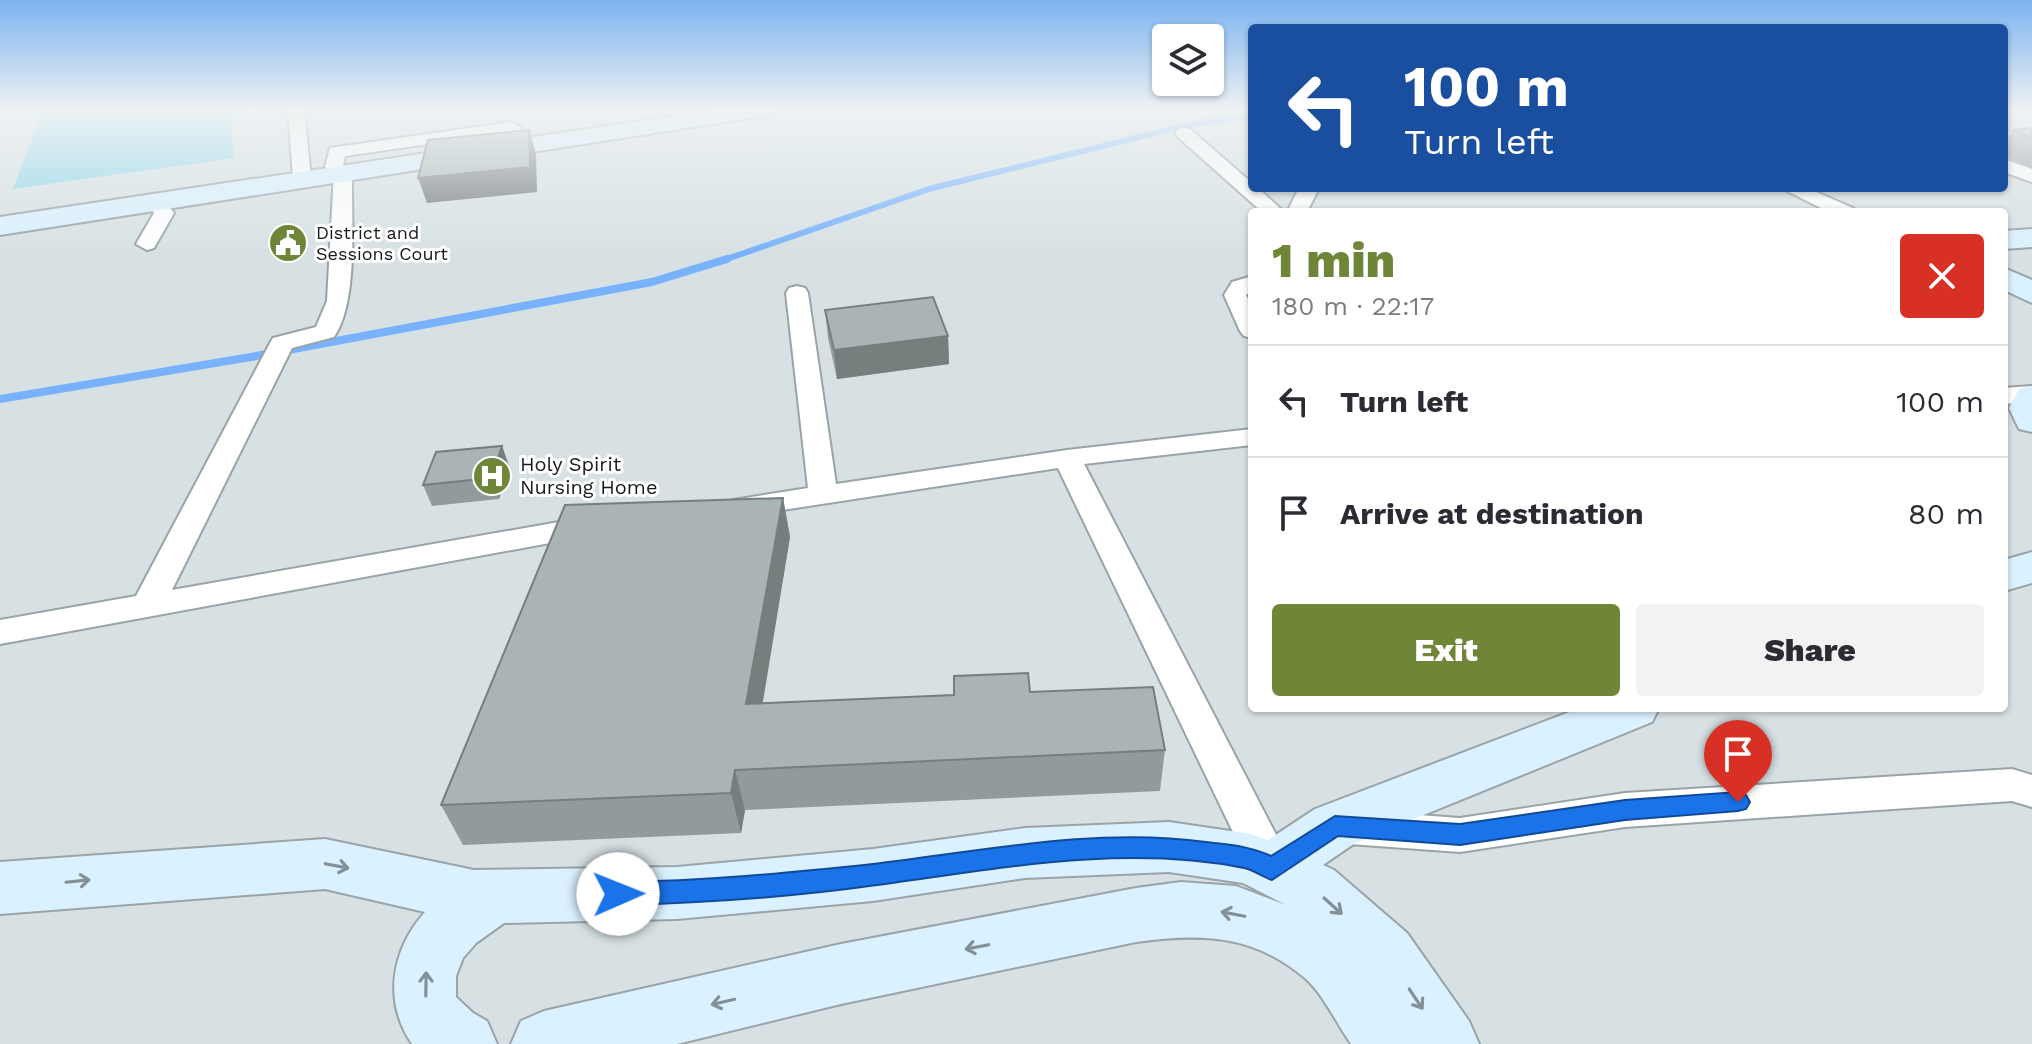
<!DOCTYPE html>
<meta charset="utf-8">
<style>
:root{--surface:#fff;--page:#f2f2f3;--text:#2b2b33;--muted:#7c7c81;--line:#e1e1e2;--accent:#6f8537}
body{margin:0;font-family:"Work Sans",sans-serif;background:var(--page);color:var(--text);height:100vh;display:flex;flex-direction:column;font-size:30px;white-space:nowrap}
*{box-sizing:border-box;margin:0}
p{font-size:26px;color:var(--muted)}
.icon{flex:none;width:44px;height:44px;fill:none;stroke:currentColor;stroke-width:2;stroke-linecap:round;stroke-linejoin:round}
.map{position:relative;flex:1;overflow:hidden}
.details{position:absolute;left:1248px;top:208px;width:760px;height:504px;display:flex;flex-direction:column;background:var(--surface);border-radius:8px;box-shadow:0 2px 6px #0004}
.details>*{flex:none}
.hud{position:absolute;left:1248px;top:24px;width:760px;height:168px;border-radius:8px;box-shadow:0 2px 6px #0004;background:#1a4fa0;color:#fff;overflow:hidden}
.buttons{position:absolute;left:1152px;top:24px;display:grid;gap:16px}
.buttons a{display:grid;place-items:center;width:72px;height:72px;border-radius:8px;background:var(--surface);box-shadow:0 2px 6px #0004;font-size:40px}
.pin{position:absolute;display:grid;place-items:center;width:68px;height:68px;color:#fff;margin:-82px -34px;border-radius:50% 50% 50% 0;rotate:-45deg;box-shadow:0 0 8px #0007}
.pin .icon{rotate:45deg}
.me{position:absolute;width:88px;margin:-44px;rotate:89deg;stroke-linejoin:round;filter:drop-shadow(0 0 6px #0008)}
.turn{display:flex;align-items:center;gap:28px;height:168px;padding:0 24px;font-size:36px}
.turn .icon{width:104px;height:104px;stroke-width:2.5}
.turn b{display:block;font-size:56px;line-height:68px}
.round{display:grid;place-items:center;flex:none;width:84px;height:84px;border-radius:8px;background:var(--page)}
.headline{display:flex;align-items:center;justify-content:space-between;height:136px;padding:0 24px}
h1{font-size:48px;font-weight:800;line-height:60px;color:var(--accent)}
.action{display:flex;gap:16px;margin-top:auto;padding:16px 24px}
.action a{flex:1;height:92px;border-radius:8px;background:var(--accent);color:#fff;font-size:32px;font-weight:800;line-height:92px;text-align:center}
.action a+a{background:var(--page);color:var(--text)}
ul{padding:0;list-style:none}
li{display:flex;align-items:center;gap:24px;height:112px;padding:0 24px;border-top:2px solid var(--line)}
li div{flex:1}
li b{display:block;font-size:30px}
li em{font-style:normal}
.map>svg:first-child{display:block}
</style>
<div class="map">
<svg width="2032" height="1044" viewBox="0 0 2032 1044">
<rect width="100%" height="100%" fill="#d7e1e4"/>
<path fill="#8ed5e9" d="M44,108H229L234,158L13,189Z"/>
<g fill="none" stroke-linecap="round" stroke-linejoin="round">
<path stroke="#78b2fd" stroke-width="6" d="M721,261L929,189L1192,124L1252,116"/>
<path stroke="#78b2fd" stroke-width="8" d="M0,399L251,357L652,282L727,259"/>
<g stroke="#9aa3a6" stroke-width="4">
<path id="street" d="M288,108H304L311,178L302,184L293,178Z
M511,122L520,127L523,141L520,145H508L504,133L345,156L343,166L352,172C351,216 359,301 334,337L292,348L172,590L593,516L604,519L608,526L604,533L0,644V620L136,596L270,343L273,338L316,327L327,301L334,172L325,167L330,148Z
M1184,128L1190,129L1252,183V188H1258L1284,212H1262L1178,137L1175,133L1178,129Z
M2004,159L2032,169V182L2004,172Z
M1299,188H1319L1307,212H1287Z
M1781,188H1807L1853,208L1856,212H1829Z
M155,195L162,197L174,213L154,248L147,250L136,244L154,213L145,201Z
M1252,276V290L1246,295L1252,307V338L1244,336L1240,331L1224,295L1232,282Z
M797,286L805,288L808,293L836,484L1067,450L1252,429V445L1084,464L1287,856L1293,869L1287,882L1272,887L1257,882L1058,468L743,516L733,514L728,507L733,500L808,488L786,293L789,288Z
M2032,386V402L2004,404V388Z
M2012,769L2032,775V807L2012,801L1625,827L1460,852L1349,844L1335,839L1329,827L1335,815L1349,810L1460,818L1625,793Z"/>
</g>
<g stroke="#9aa3a6" stroke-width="4">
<path id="secondary" d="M727,108H782L778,113L770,115L0,235V217Z
M2032,229V247L2004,249V231Z
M2004,268L2032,280V303L2004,290Z
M2032,386V432L2019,429L2009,408L2019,389Z
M2032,552V583L2004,591V560Z
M1580,708H1659L1652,722L1355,843L1323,865L1334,870L1407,933L1469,1021L1479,1044H1351C1337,1024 1323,994 1305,978C1253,934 1200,933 1136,942L841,1004L677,1044H511L521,1021L544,1011L841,944L1136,888L1181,882L1236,886L1286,905L1243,883L1169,872L1025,878L873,901L677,919L504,923L476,943L463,958L456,976V997L473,1013L487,1021L497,1044H412C383,1002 391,950 425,912L325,889L0,914V862L325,839L474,870L677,867L873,849L1025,828L1169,822L1251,834L1268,840L1315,809Z"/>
</g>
<use href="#street" fill="#fff" fill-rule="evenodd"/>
<use href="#secondary" fill="#daf1ff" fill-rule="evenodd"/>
</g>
<path fill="#929b9b" d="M2032,128V168L2004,156V146L2013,130Z
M825,310L948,336L949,364L837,379L828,338Z
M502,446L509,466L499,499L432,506L423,485Z
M783,498L790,537L762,703L1030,692L1165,750L1160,791L745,810L741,833L463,845L441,805Z"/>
<path fill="#777e7e" d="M529,130L536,154L537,192L427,203L418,178Z
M948,336L949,364L837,379L834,350Z
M502,446L509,466L499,499L491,478Z
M783,498L790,537L756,744L746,704Z
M735,770L745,810L741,833L731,793Z"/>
<path fill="#aab4b4" stroke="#777e7e" stroke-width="2" d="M2032,128V138L2013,130Z
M529,130L530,167L418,178L428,140Z
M933,297L948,336L834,350L825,310Z
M502,446L491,478L423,485L436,452Z
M783,498L746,704L954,695V676L1028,673L1030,692L1153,687L1165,750L735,770L731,793L441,805L565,505Z"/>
<defs><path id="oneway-shaft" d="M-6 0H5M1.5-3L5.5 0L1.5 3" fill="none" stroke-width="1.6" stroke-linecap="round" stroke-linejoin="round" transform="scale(2)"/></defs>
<g stroke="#829098">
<use href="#oneway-shaft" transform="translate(337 866) rotate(11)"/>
<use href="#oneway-shaft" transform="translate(78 881) rotate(-6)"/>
<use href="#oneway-shaft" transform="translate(1333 906) rotate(42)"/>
<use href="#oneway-shaft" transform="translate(1233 914) rotate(-169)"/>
<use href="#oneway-shaft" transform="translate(977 947) rotate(169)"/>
<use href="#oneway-shaft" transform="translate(426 984) rotate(-89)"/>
<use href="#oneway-shaft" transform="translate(1416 999) rotate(56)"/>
<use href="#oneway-shaft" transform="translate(723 1002) rotate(167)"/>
</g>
<linearGradient id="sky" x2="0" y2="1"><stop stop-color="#7bb3f0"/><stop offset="0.43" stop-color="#edf2f3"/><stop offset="1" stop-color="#edf2f3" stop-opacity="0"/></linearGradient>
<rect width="2032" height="254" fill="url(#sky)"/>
<path fill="#1a73e8" stroke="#114b97" stroke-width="2" d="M1738,792L1746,795L1750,802L1746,809L1738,811L1625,820L1460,845L1338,836L1272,880C1263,877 1254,870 1244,868C1124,844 997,869 877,885C792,897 704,903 618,905L609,902L605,894L609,886L618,882C703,881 788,873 873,864C983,851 1095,827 1206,842C1229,845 1250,846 1271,856L1335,816L1460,824L1625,800Z"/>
<defs>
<g id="civic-disc" transform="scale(2)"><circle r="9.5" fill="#6f8537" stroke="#fff"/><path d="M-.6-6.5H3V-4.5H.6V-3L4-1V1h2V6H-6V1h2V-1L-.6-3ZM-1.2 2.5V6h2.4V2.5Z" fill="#fff"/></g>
<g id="hospital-disc" transform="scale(2)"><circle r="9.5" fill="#6f8537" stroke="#fff"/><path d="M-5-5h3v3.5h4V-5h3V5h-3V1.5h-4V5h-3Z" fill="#fff"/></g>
</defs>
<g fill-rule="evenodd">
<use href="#civic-disc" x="288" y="243"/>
<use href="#hospital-disc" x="492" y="476"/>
</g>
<g text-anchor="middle" stroke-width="6" stroke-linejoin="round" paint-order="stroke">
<g font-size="18" fill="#16191a" stroke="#fff" text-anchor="start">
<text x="316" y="239">District and<tspan x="316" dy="21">Sessions Court</tspan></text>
</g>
<g font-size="20" fill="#16191a" stroke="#fff" text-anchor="start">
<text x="520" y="471">Holy Spirit<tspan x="520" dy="23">Nursing Home</tspan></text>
</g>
</g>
</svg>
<div class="buttons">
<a><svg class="icon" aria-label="layers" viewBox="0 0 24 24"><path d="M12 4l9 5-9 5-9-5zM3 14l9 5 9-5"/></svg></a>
</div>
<div class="pin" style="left:1738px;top:802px;background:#d93025"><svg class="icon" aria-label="arrive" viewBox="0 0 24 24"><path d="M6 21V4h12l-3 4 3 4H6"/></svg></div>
<svg class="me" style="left:618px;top:894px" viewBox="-20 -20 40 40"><circle r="19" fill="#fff"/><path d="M0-13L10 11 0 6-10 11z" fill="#1a73e8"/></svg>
<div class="hud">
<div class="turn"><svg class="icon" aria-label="left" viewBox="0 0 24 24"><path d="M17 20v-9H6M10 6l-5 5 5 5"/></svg><div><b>100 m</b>Turn left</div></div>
</div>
<section class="details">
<div class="headline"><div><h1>1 min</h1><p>180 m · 22:17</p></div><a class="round" style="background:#d93025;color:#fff"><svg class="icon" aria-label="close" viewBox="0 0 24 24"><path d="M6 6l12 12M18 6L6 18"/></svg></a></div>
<ul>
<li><svg class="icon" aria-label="left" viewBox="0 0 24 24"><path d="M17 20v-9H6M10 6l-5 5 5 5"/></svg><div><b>Turn left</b></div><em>100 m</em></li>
<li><svg class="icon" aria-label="arrive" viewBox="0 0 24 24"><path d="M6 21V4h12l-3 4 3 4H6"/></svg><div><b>Arrive at destination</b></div><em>80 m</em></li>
</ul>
<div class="action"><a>Exit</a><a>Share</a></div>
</section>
</div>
